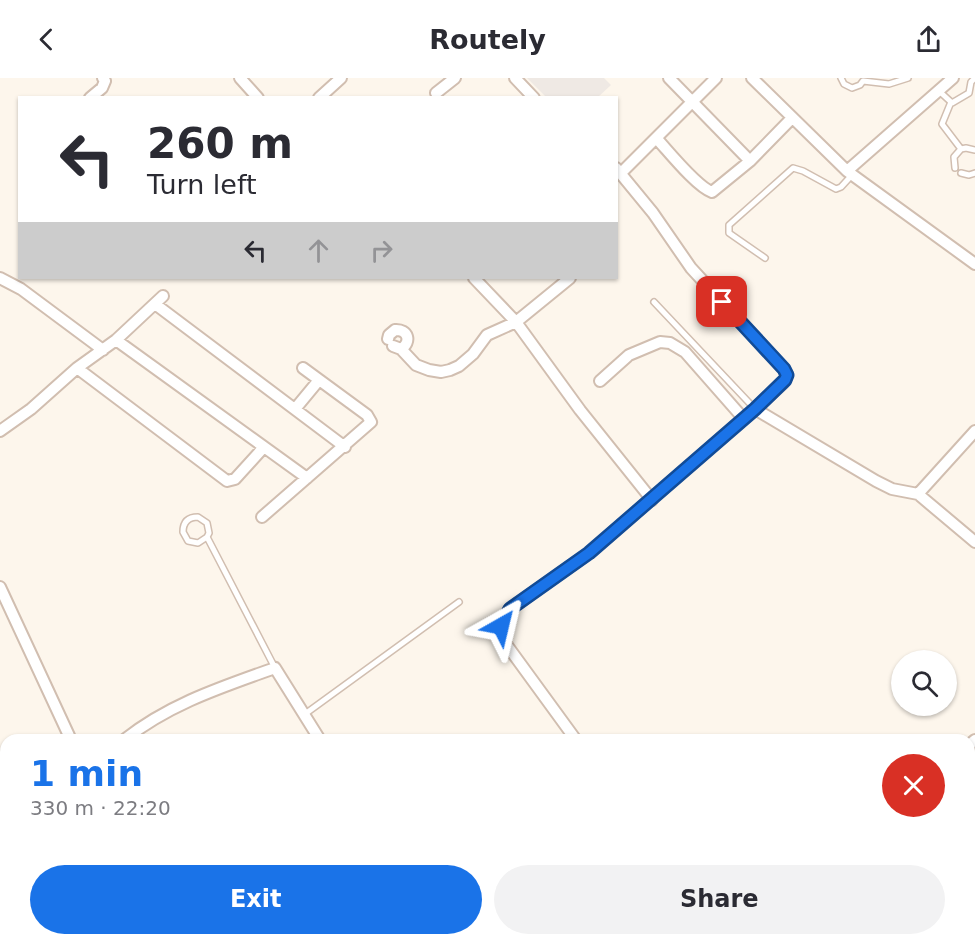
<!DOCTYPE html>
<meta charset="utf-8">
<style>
:root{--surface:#fff;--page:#f2f2f3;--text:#2b2b33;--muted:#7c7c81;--accent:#1a73e8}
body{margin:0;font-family:"DejaVu Sans",sans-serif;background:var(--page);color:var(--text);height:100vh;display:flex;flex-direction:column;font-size:22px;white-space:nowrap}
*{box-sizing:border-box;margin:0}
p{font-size:20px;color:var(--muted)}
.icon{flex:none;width:33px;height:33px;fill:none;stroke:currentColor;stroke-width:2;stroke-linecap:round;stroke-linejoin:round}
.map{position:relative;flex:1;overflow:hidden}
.details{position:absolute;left:0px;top:656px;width:975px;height:212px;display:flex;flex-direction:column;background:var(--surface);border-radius:18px 18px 0 0;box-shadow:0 2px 4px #0004}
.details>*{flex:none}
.banner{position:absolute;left:18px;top:18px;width:600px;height:183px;border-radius:0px;box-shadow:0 2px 4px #0004;background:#fff;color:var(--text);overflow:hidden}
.tools{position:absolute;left:891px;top:572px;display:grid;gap:12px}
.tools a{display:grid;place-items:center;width:66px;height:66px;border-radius:50%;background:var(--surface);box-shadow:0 2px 4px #0004;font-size:30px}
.pin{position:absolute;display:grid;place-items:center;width:51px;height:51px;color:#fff;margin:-26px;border-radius:12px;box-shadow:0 3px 9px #0006}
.me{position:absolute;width:66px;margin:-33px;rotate:37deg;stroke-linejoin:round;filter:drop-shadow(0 0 4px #0008)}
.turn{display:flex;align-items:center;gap:21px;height:126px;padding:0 30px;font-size:27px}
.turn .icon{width:78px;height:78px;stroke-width:2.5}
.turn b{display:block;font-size:42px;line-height:51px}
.lanes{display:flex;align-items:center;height:57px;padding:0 30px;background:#0003;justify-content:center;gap:30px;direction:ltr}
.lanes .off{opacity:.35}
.round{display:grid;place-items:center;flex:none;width:63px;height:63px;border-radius:32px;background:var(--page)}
.overview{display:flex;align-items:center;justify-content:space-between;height:102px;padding:0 30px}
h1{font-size:36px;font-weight:600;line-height:45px;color:var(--accent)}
.button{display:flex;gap:12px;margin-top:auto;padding:12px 30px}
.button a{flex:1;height:69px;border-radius:36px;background:var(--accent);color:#fff;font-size:24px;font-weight:600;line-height:69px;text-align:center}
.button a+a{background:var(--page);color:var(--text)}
header{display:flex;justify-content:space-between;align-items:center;height:78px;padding:0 30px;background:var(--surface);font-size:27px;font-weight:600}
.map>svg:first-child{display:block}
</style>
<header><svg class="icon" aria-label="back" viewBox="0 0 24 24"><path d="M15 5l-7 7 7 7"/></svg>Routely<svg class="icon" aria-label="share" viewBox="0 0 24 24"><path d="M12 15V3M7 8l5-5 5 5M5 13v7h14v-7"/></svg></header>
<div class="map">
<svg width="975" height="866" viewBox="0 0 975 866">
<rect width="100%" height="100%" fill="#fdf6ec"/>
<path fill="#efe9e4" d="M527,0H604L611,7L598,19H546Z"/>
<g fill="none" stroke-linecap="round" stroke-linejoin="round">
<g stroke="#d1beb0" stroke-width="8">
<path id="lane" d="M841,0L844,6L852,10L860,7L863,3L889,6L908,0
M939,13L951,24L942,46L961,71L966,70L975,72
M952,25L969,15L971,4L975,0
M955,90L954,79L961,71
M961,95L969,97L975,95
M765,180L729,155V147L793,90L803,93L836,111L841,109L852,97
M654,224L755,331
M207,459L198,465L188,463L183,454C183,444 188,439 198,439L207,445L209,455L207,459L275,590
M305,636L459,524
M969,757H975
M933,866V861"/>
</g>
<g stroke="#d1beb0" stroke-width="14">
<path id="street" d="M240,0L258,20
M515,0L534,20
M669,0L750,83
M752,0L847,93L975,186
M436,15L455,0
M90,20L102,10L105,3L103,0
M319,20L341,0
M657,61C669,74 697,109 712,114L750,83L792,40
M847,93L953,0
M621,95L716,0
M0,200L21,211L103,272
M474,200L516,244L580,332L652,422
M155,226L345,369
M388,261L389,257L395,252C408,251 412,264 401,271
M116,262L307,400
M393,268L401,271L416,287L429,292L441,294L450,292L459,288L473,276L487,257L516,244L570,200
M77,290L227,403L235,401L264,369
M600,303L629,277L660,264L670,265L685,274L743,340
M295,331L319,302
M755,331L876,403L892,411L918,416
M0,353L31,331L77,290L116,262L163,218
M975,353L918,416L975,464
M262,439L371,344L367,337L303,290
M0,509L71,662
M124,662C169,626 222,609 275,590L320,662
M576,662L506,566C500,553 501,542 510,531L589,475L755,331L783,305L787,297L784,291L691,190L653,135L616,90
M969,667L975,662
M0,814L6,810
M295,861L298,866
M435,861L438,866
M10,866L18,861
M256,866L263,861
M739,866L745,861"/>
</g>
<use href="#lane" stroke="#fff" stroke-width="5"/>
<use href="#street" stroke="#fff" stroke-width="10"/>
</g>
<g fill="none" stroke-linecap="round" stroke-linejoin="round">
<g stroke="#114b97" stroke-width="15">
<path id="route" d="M501,548L510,531L589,475L755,331L785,302L787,297L784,291L722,224"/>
</g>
<use href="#route" stroke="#1a73e8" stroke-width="10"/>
</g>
</svg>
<div class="tools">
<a><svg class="icon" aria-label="search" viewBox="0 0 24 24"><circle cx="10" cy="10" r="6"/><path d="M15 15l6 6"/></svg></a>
</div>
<div class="pin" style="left:722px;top:224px;background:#d93025"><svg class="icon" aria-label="arrive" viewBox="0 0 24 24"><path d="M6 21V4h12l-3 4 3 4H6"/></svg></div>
<svg class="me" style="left:501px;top:548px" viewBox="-20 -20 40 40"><path d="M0-17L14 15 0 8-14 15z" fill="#1a73e8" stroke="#fff" stroke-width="4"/></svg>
<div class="banner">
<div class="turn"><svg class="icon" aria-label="left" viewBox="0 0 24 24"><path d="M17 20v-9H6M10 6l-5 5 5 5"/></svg><div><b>260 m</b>Turn left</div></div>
<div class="lanes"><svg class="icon" aria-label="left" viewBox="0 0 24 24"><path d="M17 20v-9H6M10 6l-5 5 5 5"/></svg><svg class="icon off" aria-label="ahead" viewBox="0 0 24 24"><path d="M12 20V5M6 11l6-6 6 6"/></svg><svg class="icon off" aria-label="right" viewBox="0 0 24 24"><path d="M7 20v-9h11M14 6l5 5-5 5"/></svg></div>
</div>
<section class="details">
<div class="overview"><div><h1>1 min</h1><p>330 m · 22:20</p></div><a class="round" style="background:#d93025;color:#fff"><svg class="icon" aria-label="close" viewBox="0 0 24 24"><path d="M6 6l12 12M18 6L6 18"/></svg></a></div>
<div class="button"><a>Exit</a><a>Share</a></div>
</section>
</div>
